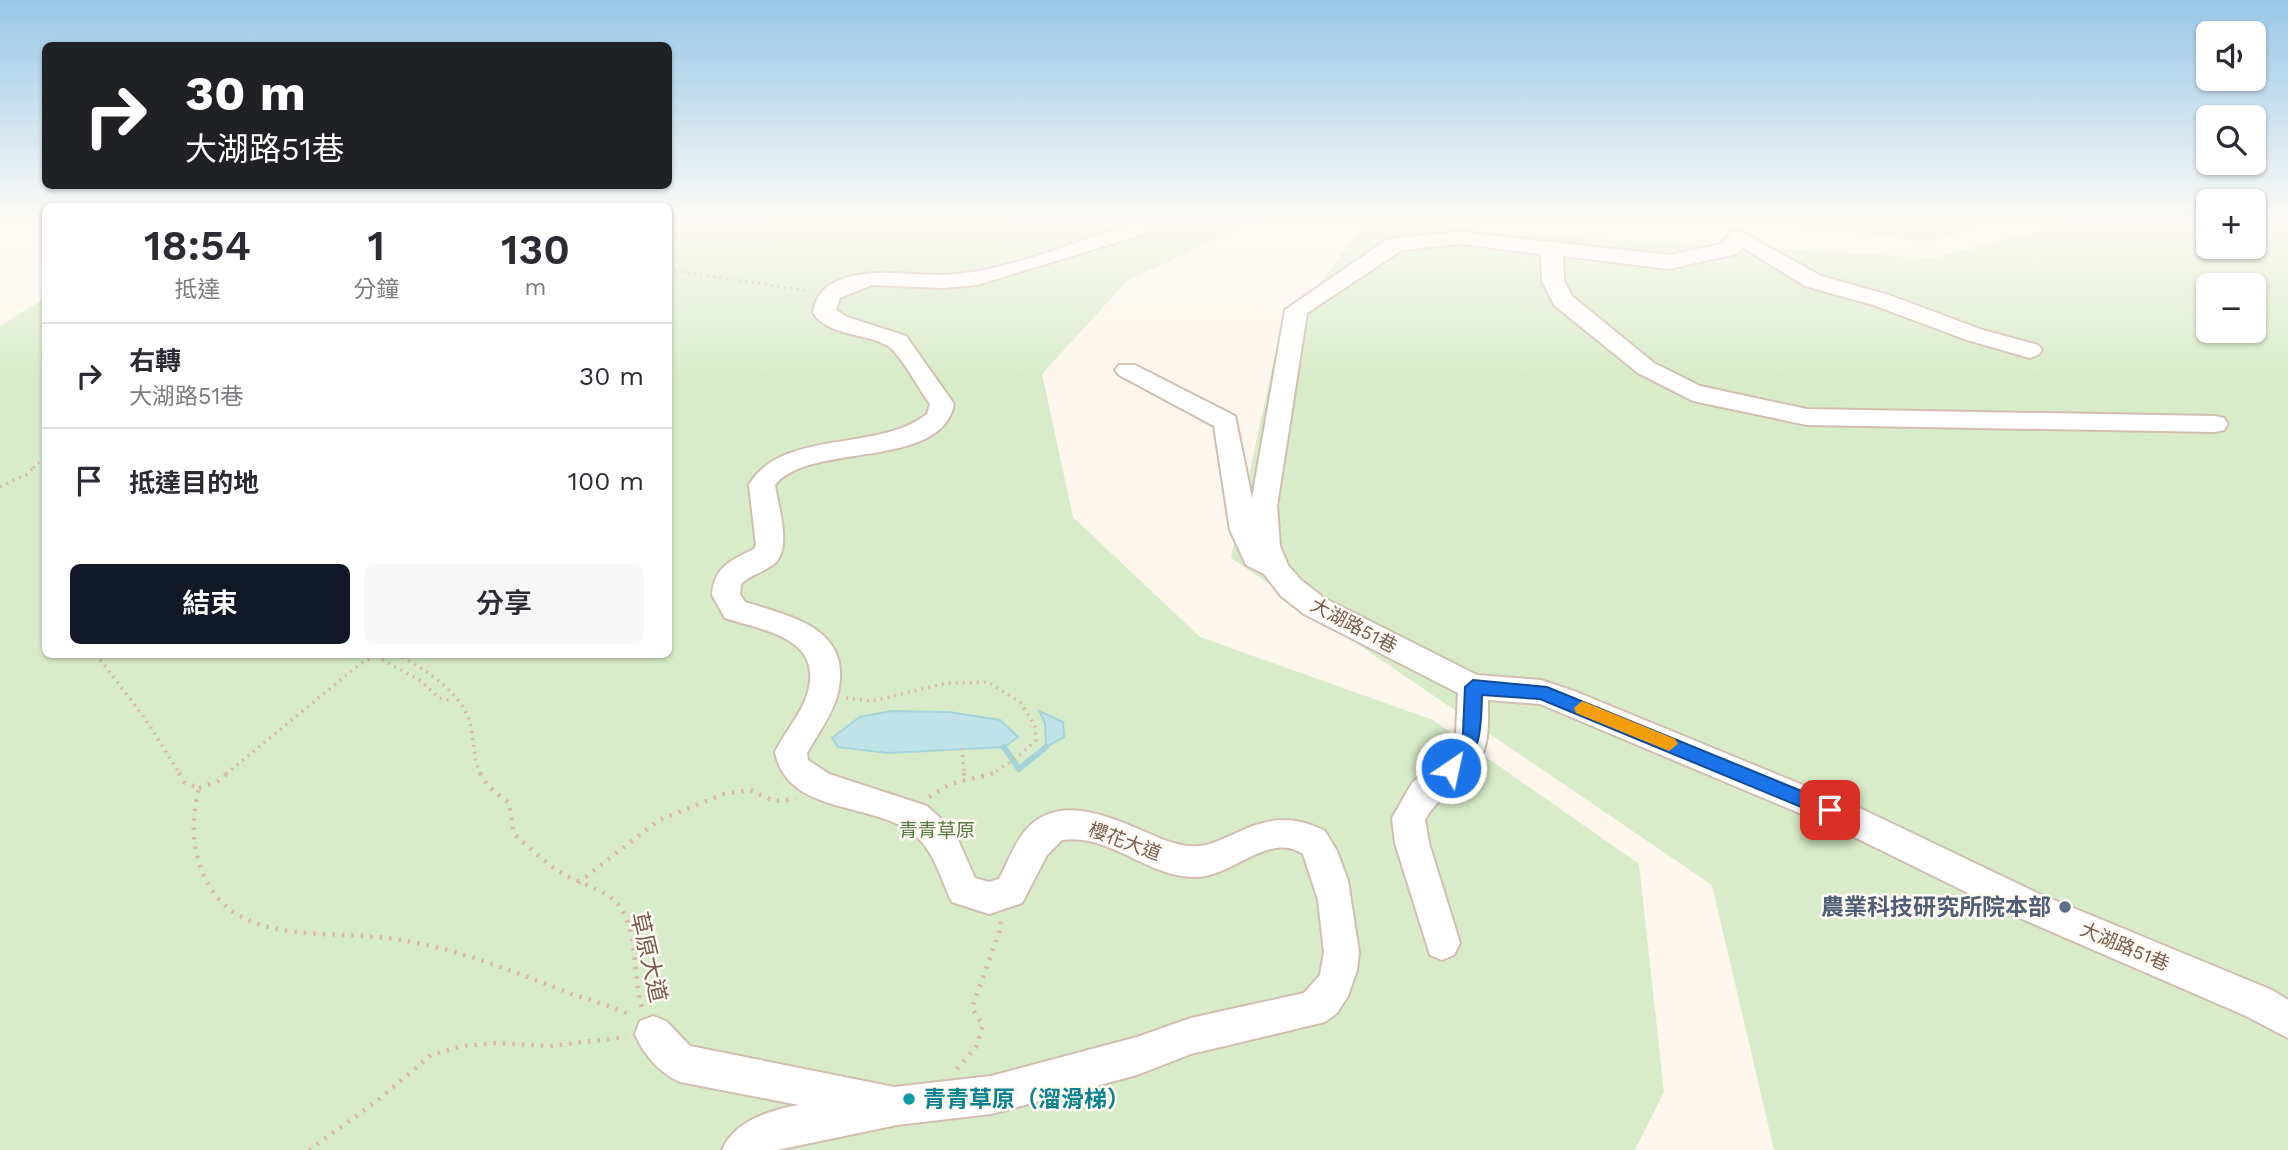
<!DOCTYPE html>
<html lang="zh-TW">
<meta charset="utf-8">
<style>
:root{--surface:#fff;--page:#f7f7f7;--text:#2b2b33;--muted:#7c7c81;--line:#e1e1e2;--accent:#111827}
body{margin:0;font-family:"Work Sans","Noto Sans TC",sans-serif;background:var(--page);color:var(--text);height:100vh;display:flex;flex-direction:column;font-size:26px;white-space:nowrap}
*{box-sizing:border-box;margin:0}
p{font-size:23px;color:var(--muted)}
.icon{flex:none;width:38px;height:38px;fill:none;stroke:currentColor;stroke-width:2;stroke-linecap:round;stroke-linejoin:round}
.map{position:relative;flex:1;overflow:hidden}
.sheet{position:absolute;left:42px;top:203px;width:630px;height:455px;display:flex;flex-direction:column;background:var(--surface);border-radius:10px;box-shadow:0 2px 5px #0004}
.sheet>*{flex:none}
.top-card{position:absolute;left:42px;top:42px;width:630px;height:147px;border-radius:10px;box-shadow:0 2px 5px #0004;background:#202124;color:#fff;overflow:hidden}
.tools{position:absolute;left:2196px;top:21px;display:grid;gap:14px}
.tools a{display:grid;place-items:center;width:70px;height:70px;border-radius:10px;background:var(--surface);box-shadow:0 2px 5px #0004;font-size:35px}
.pin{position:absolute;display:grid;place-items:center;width:60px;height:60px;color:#fff;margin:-30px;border-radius:14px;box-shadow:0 4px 10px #0006}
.me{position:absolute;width:77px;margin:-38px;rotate:34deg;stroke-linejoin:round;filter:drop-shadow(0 0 5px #0008)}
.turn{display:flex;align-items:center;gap:24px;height:147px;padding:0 28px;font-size:32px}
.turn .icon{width:91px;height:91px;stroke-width:2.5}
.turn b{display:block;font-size:49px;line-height:60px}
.eta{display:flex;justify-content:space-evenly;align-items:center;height:119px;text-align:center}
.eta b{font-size:42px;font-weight:600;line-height:49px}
.cta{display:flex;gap:14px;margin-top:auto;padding:14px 28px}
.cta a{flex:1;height:80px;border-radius:10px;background:var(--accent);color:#fff;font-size:28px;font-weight:600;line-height:80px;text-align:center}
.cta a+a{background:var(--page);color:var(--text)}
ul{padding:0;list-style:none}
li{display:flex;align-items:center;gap:21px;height:105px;padding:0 28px;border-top:2px solid var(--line)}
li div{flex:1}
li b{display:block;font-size:26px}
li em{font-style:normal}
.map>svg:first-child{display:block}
</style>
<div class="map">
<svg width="2288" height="1150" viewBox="0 0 2288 1150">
<rect width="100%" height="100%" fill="#fdf6ec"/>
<path fill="#d8ecc9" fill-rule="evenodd" d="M669,218L1283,219L1248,224L1127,281L1042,374L1073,517L1200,637L1433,720L1639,864L1664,1092L1635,1150H0V326L45,298L46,654H668Z
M2091,218L2208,219V247H2254V219H2288V1150H1774L1712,885L1231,558L1279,337L1363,226L1934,258ZM2208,285H2254V331H2208Z
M1714,219H1989L1984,223L1930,242L1745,219Z"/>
<path fill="#bfe3e8" stroke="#a5d3da" stroke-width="2" d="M891,711L949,712L1000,720L1018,737L1004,747L888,753L838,747L832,738L860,717Z
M1039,711L1063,722L1064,737L1046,747L1045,723Z"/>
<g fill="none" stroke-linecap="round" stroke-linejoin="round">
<path stroke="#a5d3da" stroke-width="6" d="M1004,747L1019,769L1046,747"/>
<g stroke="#d1beb0" stroke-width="4">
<path id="minor" d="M1138,218H1159L1144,234L977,285L943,288L872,285L840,298L836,310L847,317L906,336L954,404C941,471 809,441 775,485C778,506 792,547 775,563C765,572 751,574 741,584L740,594L745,602C793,617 855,629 837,696C832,715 817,735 807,753L808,760L829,774L927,806L954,831L975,878L989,882L999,879C1007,864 1013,846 1024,832C1055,793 1106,815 1143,831C1160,838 1179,848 1199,846C1212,845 1222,839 1234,834C1267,818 1292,814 1325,831L1337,851L1348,881L1359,952L1357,970L1348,996L1337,1013L1325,1022L1191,1054L1137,1075L991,1114L897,1125L777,1150H722C734,1121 770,1110 799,1105L680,1082C660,1073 643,1054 635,1034L640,1021L653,1016L666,1021L690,1046L894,1087L991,1076L1137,1037L1191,1018L1304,993L1320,975L1324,952L1318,900L1303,854C1269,831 1232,877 1196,877C1148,878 1110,833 1062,840L1047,855L1022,903L989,914L952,902C941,880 935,853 916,836C875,800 788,817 775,752C784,733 801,714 807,695C825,638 765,631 725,618L712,595C714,567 731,560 754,549L756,545L749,485C782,428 879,453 927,414L930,404C920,391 900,353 888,346C866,333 828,336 813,313C815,298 823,287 837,281C878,264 918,279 959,274C1017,267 1074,242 1129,225Z
M1740,231L1821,276L1889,295L1983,330L2038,345L2042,350L2038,355L2030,358L1967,340L1873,305L1805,286L1742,247L1736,254L1669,269L1563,256L1564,281L1572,296L1654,363L1700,386L1807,409L2215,416L2224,418L2228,424L2224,430L2215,432L1807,425L1693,401L1638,373L1554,305L1542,281L1541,254L1461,244L1402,250L1307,313L1277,506L1280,546L1288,565L1301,580L1324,598L1477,675L1541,680L1574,691L1866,811L2037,893L2272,990L2288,1000V1038L2246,1016L2013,915L1842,831L1540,704L1488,700C1488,720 1490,747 1477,764C1461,785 1438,796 1425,820L1429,843L1460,943L1454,955L1442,960L1430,955L1395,843L1392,818L1412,783L1452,748L1456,733L1458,693L1304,614L1281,596L1264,574L1246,565L1230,530L1214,426L1119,375L1115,370L1119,365H1135L1235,416L1252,498L1285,310L1388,239L1396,238L1461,232L1669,255L1721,244L1732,232Z"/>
</g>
<path stroke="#d9b8a5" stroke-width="2.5" stroke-dasharray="2 4.5" stroke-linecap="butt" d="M668,270L810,291
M33,468L46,456"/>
<path stroke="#d9b8a5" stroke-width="3.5" stroke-dasharray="2 5" stroke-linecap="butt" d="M0,487L27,474L35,466
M96,654L146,720L180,774
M396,654C422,667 459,690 469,720C475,737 472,758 481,774
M376,656L421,681L439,698L453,701
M846,698L872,701L947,683L988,682L1021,703L1035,726L1036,740L1013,761L991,774
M962,748L964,774
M226,774L360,664L375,656"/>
<path stroke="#d9b8a5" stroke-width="4.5" stroke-dasharray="2.5 7" stroke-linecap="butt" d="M179,773L185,783L199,788C192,817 191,844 202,871C228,939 304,932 363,936C384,937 405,940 426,945C477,956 524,976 572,994C592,1001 613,1006 632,1016
M480,773L488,786L509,803L514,834C529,847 543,861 560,872C583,887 613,888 625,916C638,945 633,980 643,1011
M964,773V779
M199,788L218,781L228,773
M929,797L950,784L995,773
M578,883L659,820L724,794L750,790L774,801L796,799
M957,1069L976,1047L983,1025L972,1008L1001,927V918
M309,1150L377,1101L431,1055L462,1046L497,1043L550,1046L626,1037"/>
<use href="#minor" fill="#fff" fill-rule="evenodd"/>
</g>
<linearGradient id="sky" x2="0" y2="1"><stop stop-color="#97c7e8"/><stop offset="0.58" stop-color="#fefbf6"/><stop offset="1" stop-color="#fefbf6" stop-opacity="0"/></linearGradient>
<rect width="2288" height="379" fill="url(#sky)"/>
<path fill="#1a73e8" stroke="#114b97" stroke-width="2" d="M1473,680L1547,687L1836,805L1839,810L1836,816H1823L1540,699L1482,695C1481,726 1482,751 1458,773H1445L1442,768L1458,751L1463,733L1465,687Z"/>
<path fill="#f59e0b" d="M1582,701L1675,739L1678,744L1669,751L1576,713L1574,708Z"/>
<circle fill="#5c6f8a" stroke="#fffaf3" stroke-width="2.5" cx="2065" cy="907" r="7"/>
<circle fill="#0f9aa8" stroke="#fffaf3" stroke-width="2.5" cx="909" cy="1099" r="7"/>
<g text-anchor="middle" stroke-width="5" stroke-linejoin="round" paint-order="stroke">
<g font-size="19" fill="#7a5c4d" stroke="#fffaf3">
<text transform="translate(1354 625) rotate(28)" y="7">大湖路51巷</text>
<text transform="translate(1125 841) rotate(20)" y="7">櫻花大道</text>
<text transform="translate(2125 946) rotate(23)" y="7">大湖路51巷</text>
</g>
<g font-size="19" fill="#537a41" stroke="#fffaf3">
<text x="937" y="837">青青草原</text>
</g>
<g font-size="23" font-weight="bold" fill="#4e5e75" stroke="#fffaf3" text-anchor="end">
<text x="2051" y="915">農業科技研究所院本部</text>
</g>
<g font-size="23" fill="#7a5c4d" stroke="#fffaf3">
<text transform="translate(649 957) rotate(77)" y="8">草原大道</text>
</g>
<g font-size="23" font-weight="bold" fill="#0d838f" stroke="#fffaf3" text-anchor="start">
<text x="923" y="1107">青青草原（溜滑梯）</text>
</g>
</g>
</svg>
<div class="tools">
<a><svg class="icon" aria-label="sound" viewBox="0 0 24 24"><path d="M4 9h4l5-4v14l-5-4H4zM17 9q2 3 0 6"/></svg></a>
<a><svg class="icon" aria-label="search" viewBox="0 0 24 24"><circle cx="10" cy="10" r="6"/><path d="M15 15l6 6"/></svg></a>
<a>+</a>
<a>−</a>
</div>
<div class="pin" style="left:1830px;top:810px;background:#d93025"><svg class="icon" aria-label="arrive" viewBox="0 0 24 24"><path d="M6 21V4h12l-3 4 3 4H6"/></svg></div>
<svg class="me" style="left:1451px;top:768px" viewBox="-20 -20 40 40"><circle r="17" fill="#1a73e8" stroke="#fff" stroke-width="3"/><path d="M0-11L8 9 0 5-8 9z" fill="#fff"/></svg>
<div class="top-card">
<div class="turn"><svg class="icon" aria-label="right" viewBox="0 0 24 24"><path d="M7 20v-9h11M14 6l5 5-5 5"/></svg><div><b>30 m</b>大湖路51巷</div></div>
</div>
<section class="sheet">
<div class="eta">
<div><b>18:54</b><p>抵達</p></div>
<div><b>1</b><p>分鐘</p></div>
<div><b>130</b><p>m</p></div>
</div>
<ul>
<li><svg class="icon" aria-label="right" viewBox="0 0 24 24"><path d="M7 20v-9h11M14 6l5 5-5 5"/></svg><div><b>右轉</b><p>大湖路51巷</p></div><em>30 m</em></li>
<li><svg class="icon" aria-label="arrive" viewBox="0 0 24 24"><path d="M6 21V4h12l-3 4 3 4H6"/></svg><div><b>抵達目的地</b></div><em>100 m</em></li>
</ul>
<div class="cta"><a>結束</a><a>分享</a></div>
</section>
</div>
